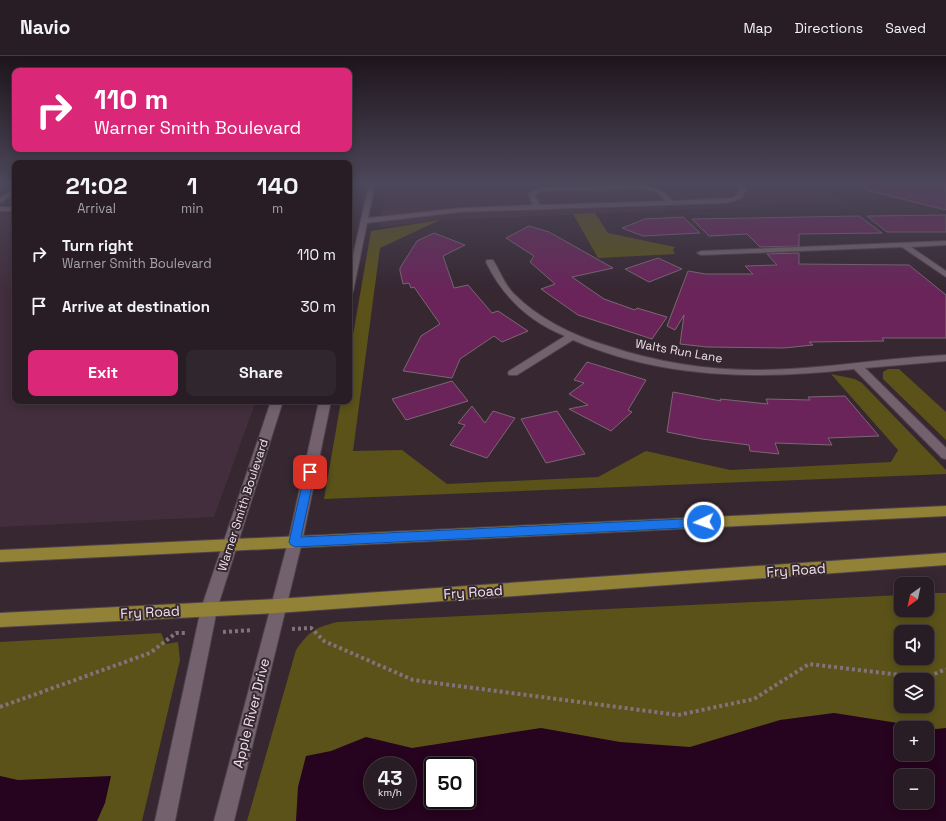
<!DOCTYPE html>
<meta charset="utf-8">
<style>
:root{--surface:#281d25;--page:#30262d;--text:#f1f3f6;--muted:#a5a2a7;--line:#443b42;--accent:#db2777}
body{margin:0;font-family:"Space Grotesk",sans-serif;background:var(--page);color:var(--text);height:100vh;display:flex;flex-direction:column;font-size:15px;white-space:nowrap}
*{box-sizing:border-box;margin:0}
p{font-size:13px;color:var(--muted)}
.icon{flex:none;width:22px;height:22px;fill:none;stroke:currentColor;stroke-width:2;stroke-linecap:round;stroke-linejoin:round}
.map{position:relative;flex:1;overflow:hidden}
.side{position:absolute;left:12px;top:104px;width:340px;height:244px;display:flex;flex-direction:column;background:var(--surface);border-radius:8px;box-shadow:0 2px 10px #0003,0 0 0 1px var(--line)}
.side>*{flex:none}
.guide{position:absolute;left:12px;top:12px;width:340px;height:84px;border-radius:8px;box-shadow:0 2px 10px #0003,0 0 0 1px var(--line);background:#db2777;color:#fff;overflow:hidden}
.needle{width:26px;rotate:213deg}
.buttons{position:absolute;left:894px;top:521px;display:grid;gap:8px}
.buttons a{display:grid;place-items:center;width:40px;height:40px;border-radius:8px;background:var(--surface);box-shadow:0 2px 10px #0003,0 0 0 1px var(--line);font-size:20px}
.speed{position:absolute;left:364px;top:701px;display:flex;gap:8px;font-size:20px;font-weight:700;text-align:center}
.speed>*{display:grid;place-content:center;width:52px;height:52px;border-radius:50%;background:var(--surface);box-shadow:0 2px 10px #0003,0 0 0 1px var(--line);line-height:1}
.speed small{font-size:10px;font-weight:400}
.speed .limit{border:2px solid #111;border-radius:6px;background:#fff;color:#111}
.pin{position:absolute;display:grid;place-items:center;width:34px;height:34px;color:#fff;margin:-17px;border-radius:8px;box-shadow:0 2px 6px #0006}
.me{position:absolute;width:44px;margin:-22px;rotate:267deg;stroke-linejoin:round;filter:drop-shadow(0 0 3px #0008)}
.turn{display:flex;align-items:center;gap:14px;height:84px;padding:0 16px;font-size:18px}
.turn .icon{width:52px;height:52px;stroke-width:2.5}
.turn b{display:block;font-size:28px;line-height:34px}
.eta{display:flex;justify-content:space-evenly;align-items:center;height:68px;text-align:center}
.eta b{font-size:24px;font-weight:700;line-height:28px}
.primary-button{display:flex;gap:8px;margin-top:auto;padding:8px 16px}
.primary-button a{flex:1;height:46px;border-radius:8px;background:var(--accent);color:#fff;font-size:16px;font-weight:700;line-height:46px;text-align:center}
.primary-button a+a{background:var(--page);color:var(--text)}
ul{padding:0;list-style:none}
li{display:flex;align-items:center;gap:12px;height:52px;padding:0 16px}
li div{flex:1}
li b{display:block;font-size:15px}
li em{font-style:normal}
header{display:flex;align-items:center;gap:24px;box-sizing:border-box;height:56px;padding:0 20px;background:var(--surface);border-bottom:1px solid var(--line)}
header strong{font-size:19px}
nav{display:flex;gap:22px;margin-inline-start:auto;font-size:14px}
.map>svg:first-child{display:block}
</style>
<header>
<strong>Navio</strong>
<nav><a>Map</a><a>Directions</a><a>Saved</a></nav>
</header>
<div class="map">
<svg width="946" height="765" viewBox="0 0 946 765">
<rect width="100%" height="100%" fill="#362731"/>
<path fill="#422e3c" d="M0,128H15V345H256L214,461L0,471Z
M386,128H816L846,147L444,164L380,171Z"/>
<path fill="#5a5219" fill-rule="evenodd" d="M595,157L608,177L675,191L673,194L675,198L598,202L573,158Z
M440,164L380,192L353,395L402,394L447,428L598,421L646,395L730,414L891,406L898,394L831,318L855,323L862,327L946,414V418L324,443L341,345H349V302L371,175Z
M888,313H899L946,356V384L883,323V316Z
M927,537H946V765H247L296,594C310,575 314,572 337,566L901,539V554H927ZM901,576H927V602H901ZM901,624H927V650H901ZM901,672H927V698H901ZM373,710H407V744H373ZM433,710H467V744H433ZM901,720H927V746H901Z
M161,577L166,588L178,586L180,604L142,765H0V586Z"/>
<path fill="#26031e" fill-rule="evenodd" d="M834,657L936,673L946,672V765H296L298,731L306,700L331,695L366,681L412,692L541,672L620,686L690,691L780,664ZM901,672H927V698H901ZM373,710H407V744H373ZM433,710H467V744H433ZM901,720H927V746H901Z
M0,720L18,724L111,720L105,747L97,765H0Z"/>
<path fill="#6a2459" stroke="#796873" d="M867,128H946V154L866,134Z
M946,159V176H887L867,160Z
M859,160L882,177L799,178V190L760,191L747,178L709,180L692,163Z
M683,161L700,177L643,180L622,172L645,163Z
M529,170L549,176L613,212L572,221L604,243L635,254L637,252L667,261L652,283L578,259L541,233L555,228L530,206L534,200L506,182Z
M434,177L465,189L443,200L454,232L468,229L492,257L498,255L528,275L502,286L494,280L460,303L452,322L403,315L421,280L440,268L414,231L411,232L409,227L403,228L400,215V212L417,185Z
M799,197V208L909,209L946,239V282H882L884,285L809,286L813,289L784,292L707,291L680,288L684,259L675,274L667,270L688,215L706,218H753L745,210L777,209L767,198Z
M658,202L682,213L649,226L625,213Z
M587,306L646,324L628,354L632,356L611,375L569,353L588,349L569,338L584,327L574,324Z
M452,325L468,345L406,364L392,343Z
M673,336L721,345L720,343L768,348L766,343L810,344L808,341L845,340L879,380L828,382L832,389L775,387L779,398L750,395L749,389L702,383L667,376Z
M472,350L485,367L493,355L515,362L487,402L450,389L465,369L458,367Z
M557,355L585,398L546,407L521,363Z"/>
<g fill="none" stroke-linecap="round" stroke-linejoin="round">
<g stroke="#4f434b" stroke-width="2">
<path id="minor" d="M369,128H375L368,162L460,152L533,149L528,138L541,131L643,129L661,134L673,145L733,142L738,138L740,134L736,128H742L746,134L742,142L727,147L460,156L367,167L353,236L349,239V217ZM643,133L657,136L666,145L540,149L535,139L542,135Z
M15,132V137L0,147V142Z
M0,151H15V155H0Z
M946,185V189L911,191L946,215V221L902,191L701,199L697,197L701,195Z
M487,204H493C500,215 504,228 514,238C539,263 574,280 608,290C656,306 706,314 756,314C820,314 882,302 946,299V305L865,312L946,392V403L942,402L854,313C759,324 662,323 573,284L517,319H509L508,317L509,315L565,280C528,265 503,241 486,206Z
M271,345H283L217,553L175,765H155L201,553Z
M319,345H331L302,486L234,765H214L288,486Z"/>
</g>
<g stroke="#4f434b" stroke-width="2">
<path id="major" d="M946,450V460L0,506V494Z
M946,497V509L277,557L0,571V557L277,543Z"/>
</g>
<path stroke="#80737b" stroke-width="4" stroke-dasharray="3 3" stroke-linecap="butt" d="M292,573L311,572L324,585L413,624L678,659L754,643L809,608L925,622L946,613
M223,576L253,574
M0,651L150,597L176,577H186"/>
<use href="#minor" fill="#73626d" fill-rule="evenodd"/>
<use href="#major" fill="#928237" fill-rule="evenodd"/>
</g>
<linearGradient id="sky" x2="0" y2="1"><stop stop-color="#1e151b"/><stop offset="0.54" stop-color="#4c475a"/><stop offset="1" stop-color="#4c475a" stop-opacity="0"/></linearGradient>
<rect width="946" height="235" fill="url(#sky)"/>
<path fill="#1a73e8" stroke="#114b97" d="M310,412L315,416L301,481L704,462L709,466L704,471L295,491L291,489L289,486L305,416Z"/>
<g text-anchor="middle" stroke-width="4" stroke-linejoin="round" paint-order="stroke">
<g font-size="12" fill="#ede3e9" stroke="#362731">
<text transform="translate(679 295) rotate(10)" y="4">Walts Run Lane</text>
<text transform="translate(243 449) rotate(-72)" y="4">Warner Smith Boulevard</text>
</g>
<g font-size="14" fill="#ede3e9" stroke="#362731">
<text transform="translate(796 514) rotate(-4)" y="5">Fry Road</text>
<text transform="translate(473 536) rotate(-4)" y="5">Fry Road</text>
<text transform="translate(150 556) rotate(-3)" y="5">Fry Road</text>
<text transform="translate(251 657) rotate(-76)" y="5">Apple River Drive</text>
</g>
</g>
</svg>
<div class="buttons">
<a><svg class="needle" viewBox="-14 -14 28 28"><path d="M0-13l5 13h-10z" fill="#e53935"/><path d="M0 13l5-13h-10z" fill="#a5a2a7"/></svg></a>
<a><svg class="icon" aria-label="sound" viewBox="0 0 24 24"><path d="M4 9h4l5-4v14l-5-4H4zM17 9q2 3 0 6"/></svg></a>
<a><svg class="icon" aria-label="layers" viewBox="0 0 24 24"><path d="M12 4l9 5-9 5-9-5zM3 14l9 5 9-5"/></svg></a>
<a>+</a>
<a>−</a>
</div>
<div class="speed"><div>43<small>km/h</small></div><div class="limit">50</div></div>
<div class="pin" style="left:310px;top:416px;background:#d93025"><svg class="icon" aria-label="arrive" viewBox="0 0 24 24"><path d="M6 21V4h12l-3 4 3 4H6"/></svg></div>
<svg class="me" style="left:704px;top:466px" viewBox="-20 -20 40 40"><circle r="17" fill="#1a73e8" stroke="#fff" stroke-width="3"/><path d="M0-11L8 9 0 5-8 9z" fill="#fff"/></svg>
<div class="guide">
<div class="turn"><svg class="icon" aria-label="right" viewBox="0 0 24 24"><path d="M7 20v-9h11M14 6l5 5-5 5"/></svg><div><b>110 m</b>Warner Smith Boulevard</div></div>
</div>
<section class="side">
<div class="eta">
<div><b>21:02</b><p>Arrival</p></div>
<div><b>1</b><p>min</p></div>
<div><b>140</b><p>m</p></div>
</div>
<ul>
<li><svg class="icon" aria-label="right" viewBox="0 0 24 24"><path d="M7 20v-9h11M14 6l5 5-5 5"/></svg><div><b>Turn right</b><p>Warner Smith Boulevard</p></div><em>110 m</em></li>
<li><svg class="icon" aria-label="arrive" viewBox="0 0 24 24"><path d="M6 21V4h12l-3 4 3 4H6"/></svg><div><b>Arrive at destination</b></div><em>30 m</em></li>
</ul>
<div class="primary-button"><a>Exit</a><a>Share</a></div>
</section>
</div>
